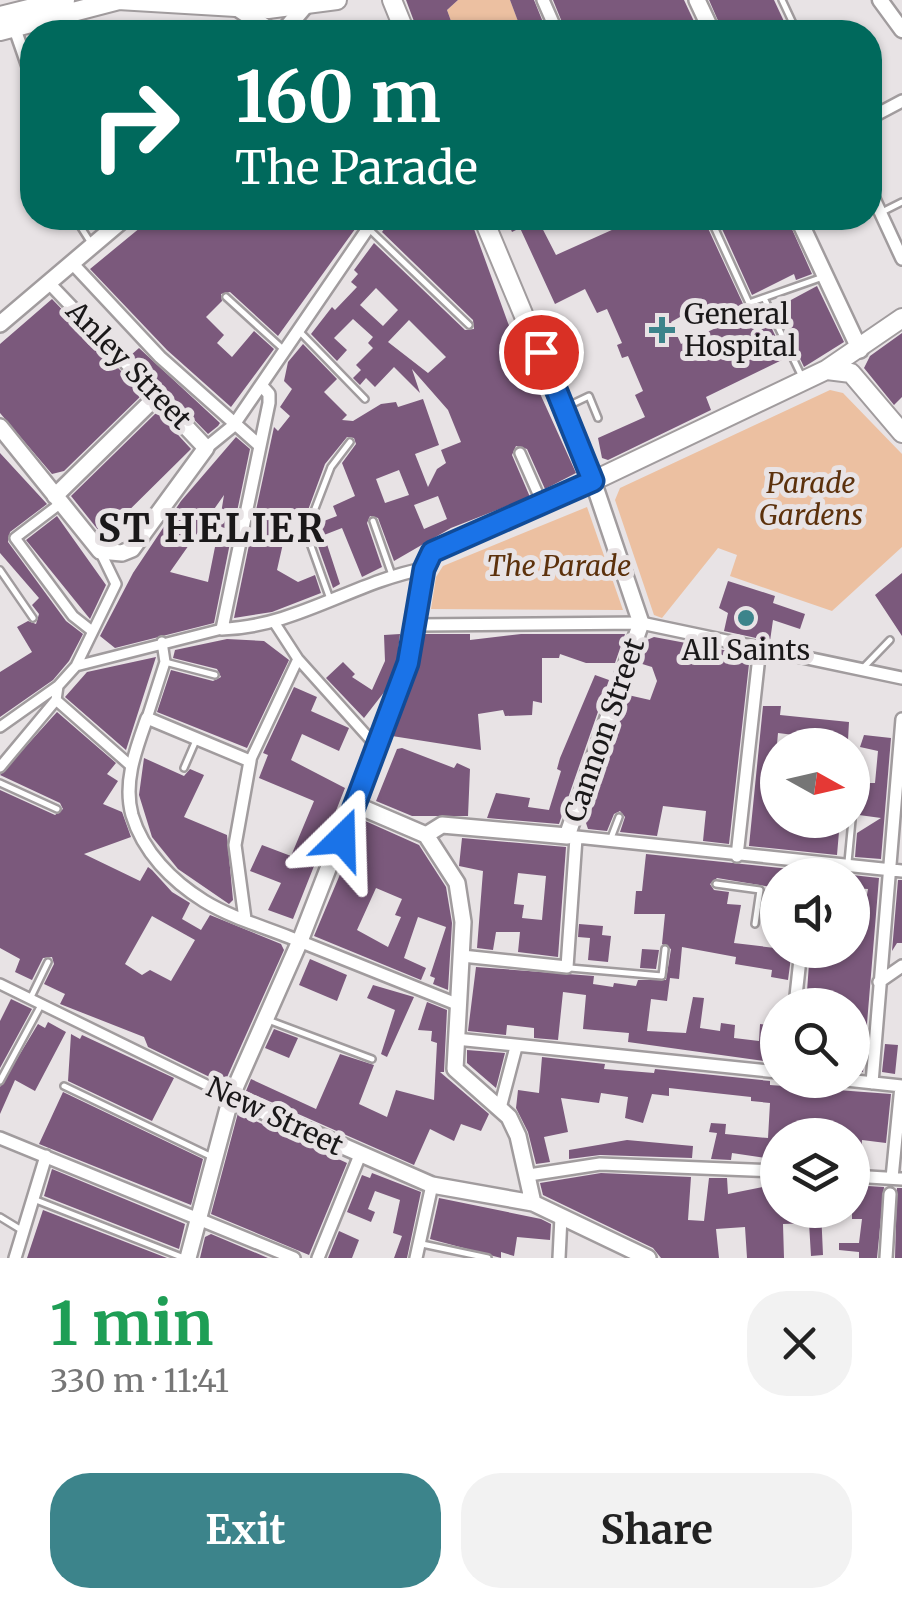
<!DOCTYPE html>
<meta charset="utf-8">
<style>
:root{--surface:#fff;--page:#f2f2f2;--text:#222;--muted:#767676;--accent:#3c848b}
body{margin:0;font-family:Merriweather,serif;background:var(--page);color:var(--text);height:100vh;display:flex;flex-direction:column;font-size:38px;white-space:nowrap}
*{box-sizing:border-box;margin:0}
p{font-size:32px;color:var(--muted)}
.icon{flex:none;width:55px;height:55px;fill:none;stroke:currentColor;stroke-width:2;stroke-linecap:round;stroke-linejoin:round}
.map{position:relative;height:1258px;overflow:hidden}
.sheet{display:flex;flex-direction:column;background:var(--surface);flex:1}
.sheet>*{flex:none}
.top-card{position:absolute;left:20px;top:20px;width:862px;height:210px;border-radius:40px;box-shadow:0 2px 8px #0004;background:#00695c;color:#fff;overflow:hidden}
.needle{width:65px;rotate:98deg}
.fabs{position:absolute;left:760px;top:728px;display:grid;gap:20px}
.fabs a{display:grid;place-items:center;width:110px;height:110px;border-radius:50%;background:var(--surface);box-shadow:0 2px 8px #0004;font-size:50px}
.pin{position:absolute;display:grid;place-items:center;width:85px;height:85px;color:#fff;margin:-42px;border:5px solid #fff;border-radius:50%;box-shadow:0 2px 10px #0007}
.me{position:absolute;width:110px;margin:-55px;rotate:22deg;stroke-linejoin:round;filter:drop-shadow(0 0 8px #0008)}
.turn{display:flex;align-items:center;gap:35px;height:210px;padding:0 50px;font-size:45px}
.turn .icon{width:130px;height:130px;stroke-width:2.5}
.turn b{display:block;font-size:70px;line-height:85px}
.round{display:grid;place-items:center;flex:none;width:105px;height:105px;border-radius:40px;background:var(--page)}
.headline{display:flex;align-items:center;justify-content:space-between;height:170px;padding:0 50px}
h1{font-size:60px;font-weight:700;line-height:75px;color:#1e9e55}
.button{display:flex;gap:20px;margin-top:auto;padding:20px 50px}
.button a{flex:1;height:115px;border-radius:40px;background:var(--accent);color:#fff;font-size:40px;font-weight:700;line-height:115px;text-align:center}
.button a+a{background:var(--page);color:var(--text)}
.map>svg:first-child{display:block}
</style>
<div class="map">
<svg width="902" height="1258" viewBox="0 0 902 1258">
<rect width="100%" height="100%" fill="#e8e3e5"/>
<path fill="#ecc0a1" d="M458,0H510L522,32H455L447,10Z
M830,390L843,393L902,454V547L832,611L730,576L737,555L718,548L662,618L654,615L615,500L620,488Z
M587,507L623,610L431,609L436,577L443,566Z"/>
<path fill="#7b597c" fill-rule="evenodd" d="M406,0H458L447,10L455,32H418Z
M510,0H534L547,32H522Z
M553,0H684L699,32H668L664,25L645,32L639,24L628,32H566Z
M709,0H774L789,32H723Z
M152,218H363L278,336L230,292L221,294L222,301L206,317L224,335L217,343L232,357L254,331L274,349L231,407L167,350L90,269Z
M392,218H470L508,323L576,473L545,489L527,449L516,446L512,455L530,497L451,528L394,561L378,518L370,516L367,523L382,567L362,577L342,528L324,535L340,584L333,588L313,532L316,524L337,516L333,506L355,496L342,463L356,444L354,438L347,437L325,464L304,521L289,517L277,570L298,582L315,575L321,593L272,612L234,618L249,545L271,546L250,538L274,427L278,431L290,416L280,407L292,389L284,381L288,362L303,344L337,379L324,392L347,415L342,420L353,421L381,404L396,402L398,407L423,399L439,445L415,454L428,487L437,469L446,463L441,450L461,442L448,410L412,369L420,393L394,367L375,387L366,378L360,385L353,378L361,370L356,365L373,348L368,343L373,337L353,319L334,338L347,350L337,361L311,334L332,307L335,310L357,287L351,282L358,274L354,270L374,243L465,330L474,329L473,320L382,232ZM376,288L398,310L383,326L360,305ZM409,320L446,357L428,373L388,342ZM399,470L409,495L385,503L376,479ZM438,496L447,519L424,529L414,505Z
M506,218H544L538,220L556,255L614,229L609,218H628L630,222L640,218H697L701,226L706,224L744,306H761L786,358L706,397L711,410L608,460L602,458L598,438L645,417L635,395L643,391L628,356L622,358L617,345L622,343L607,309L597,313L585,289L555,304L520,228L512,232ZM705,303L716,328L681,344L671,322Z
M723,218H787L812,274L796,280L794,274L752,295L718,220Z
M817,286L844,342L804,367L776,308Z
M52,299L143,394L64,471L52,474L0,413V344Z
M902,333V397L894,405L864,368L870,356Z
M139,348L220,423L218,426L208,434L131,355Z
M157,412L191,449L103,536L71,496Z
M236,437L250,449L233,531L219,526L224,495L170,572L208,582L216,542L230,543L214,623L115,648L100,636L133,573L181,501Z
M0,453L47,504L10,532L8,542L66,621L83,634L69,661L53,680L0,717V672L32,652L17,627L28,621L36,624L39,614L32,605L39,598L0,553Z
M57,516L106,585L90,619L26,540Z
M902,573V636L875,595Z
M728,581L775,596L773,603L805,614L800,629L773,620L770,641L724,631L728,613L719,608Z
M400,634L397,660L385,691L364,718L326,678L343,662L355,674L352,677L372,690L385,661L384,635Z
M424,634H470V640L521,634H625L615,663H586L560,654L559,658H542V703L533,701L532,715L505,716L503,710L478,714L481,750L392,736L419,667Z
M654,637L750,655L729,844L703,841L706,811L663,806L657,836L620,832L625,817L620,811L614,814L607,831L588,829L586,823L628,695L650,700L657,681L652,667L639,663L647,640Z
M227,639L264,641L289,660L247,748L157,712L171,670L213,681L221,677L217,669L173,658L175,650Z
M156,657L126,750L65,697L87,672Z
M595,675L609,680L559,824L487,818L496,793L530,798L528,807L549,810L561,771L557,769L560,758Z
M294,687L317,697L311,711L349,728L339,751L302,734L291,760L345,788L293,919L268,910L281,883L250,871L262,845L291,856L314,801L259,778L268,755L263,753Z
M763,706H781L780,715L849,722L848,740L818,737L817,745H801L802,736L778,733L776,755L775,820L828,828L829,820H840L837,855L749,846Z
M57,712L116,763L107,774L118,781L103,804L122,812L131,837L84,854L140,881L148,867L152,870L172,892L190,903L182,919L201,930L210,915L281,944L284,950L224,1084L148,1047L144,1037L60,1004L65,994L44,984L54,964L52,957L43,958L32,980L15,972L20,959L0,948V790L55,815L63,809L60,803L0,775ZM152,916L195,940L171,981L150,970L142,975L125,964Z
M864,735L891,738L881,859L855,857L857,833L881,818L859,815L864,783H875L878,751L860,747Z
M402,748L454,768L457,763L470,769L468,816H412L376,801L397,749Z
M144,758L184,776L190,769L204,775L184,817L227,835L233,900L229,904L178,869L152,837L139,795Z
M363,820L419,845L446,887L452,923L448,990L433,984L435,978L430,976L446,927L418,917L404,958L426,968L421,980L314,936ZM376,888L402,899L395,915L401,917L388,947L357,930Z
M462,838L566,847L558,957L518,952L520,932H496L493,950L477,948L483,871L459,866ZM518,873L546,876L542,920L522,918L524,905L514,904Z
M646,854L790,869V875H778V888L717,878L710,884L714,890L729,892L727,904L741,905L734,943L792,950L788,980L771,977L772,970L735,964L736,957L682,947L679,979L670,978L667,1001L651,999L647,1031L686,1033L693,997L704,998L700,1028L720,1031L721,1023L735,1025L734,1038L759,1041L760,1024L776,1026L778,1063L628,1042L629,1033L583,1029L586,995L563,992L558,1040L534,1038V1028L507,1025L506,1035L468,1031L476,967L594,976L593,984L613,987L614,983L636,986L638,980H666L671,949L662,944L665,914H634L636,891H642Z
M852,875L879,878L863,1072L852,1071V1005H806L810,950H852V912H864L868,889L852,888Z
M898,880H902V943H897L892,951Z
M579,924L603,926L602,935L611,936L608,962L588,960L590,938L578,937Z
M642,949L659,950L656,969L640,968Z
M310,959L347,975L337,1001L299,985Z
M373,985L414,997L387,1057L381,1054L395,1010L367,998Z
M11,999L32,1009L0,1068V1021Z
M427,1002L447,1010L444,1072H440L489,1114L481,1131L461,1124L454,1141L430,1129L414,1165L246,1091L251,1079L316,1109L340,1054L374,1065L359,1104L387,1117L396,1090L434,1100L437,1043L431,1041L432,1031L418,1030Z
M48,1022L66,1032L35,1091L15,1080L0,1114V1087L38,1024L45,1028Z
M274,1029L298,1038L289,1058L265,1048Z
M71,1034L80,1039L82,1035L174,1078L152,1121L68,1081Z
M885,1044L898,1045L895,1074L882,1072Z
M467,1050L505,1053L496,1088L467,1063Z
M542,1057L605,1064L604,1069L617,1070L654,1073L655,1069L770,1081V1085L891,1094L886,1143L862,1140L860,1167H852V1135L794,1129V1135H778V1160L732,1153L731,1160L711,1159L717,1133L709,1132L711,1123L726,1124L725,1134L768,1138L770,1103L751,1101V1097L669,1088V1096L652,1094L643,1123L625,1118L628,1097L601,1093L599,1103L561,1098L568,1132L544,1137L550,1162L536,1164L528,1132L516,1108L518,1090L539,1093Z
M63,1092L203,1159L191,1205L39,1144Z
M238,1113L347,1163L309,1255L211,1214Z
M627,1140L693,1146L692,1158L600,1155L569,1159V1150Z
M52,1169L185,1224L179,1249L44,1196Z
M372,1173L421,1192L407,1258H394L402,1236L393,1233L400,1200L375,1191L368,1209L375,1212L371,1222L347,1212L362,1175L370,1178Z
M601,1173L691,1177L688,1220L704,1221L709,1178H727L728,1194L772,1185V1193H778V1210H821L823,1255L811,1256L809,1223L783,1224L784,1258H747L745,1227L716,1229L719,1258H661L653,1248L543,1195L540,1183Z
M852,1185L884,1187L877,1258H859V1252L839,1250V1243H859L862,1219H852Z
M897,1188H902V1258H895Z
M439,1198L541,1219L551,1224L550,1240L517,1237L514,1256L501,1252V1258L430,1239Z
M43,1210L167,1258H27Z
M339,1231L359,1240L352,1258H328Z
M211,1234L268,1258H200L205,1237Z"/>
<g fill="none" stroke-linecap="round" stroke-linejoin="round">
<g stroke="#a19c9e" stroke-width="10">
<path id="service" d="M782,0L797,32
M634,32L639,30
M882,212L902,202
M75,218L91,243
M710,218L749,303L823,277
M370,230L469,325
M226,297L283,349
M765,300L803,379
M301,333L365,399
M568,406L589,396L598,418
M373,521L392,575
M0,570L33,618
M330,599L306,532L331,467L350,442
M165,662L215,675
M864,667L890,640
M852,754L859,761L852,819
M184,768L197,738
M0,783L57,809
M611,838L619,817
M848,862L852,820
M716,884L760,890L755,924
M570,968L662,976L665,949
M30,999L48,962
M268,1020L372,1059
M0,1081L41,1005
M64,1086L210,1156
M36,1200L184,1258
M0,1217L23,1231
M422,1244L488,1258"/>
</g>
<g stroke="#a19c9e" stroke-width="14">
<path id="pedestrian" d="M520,453L542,503
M61,503L15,538L73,616L92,631
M274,622L298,659L377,747
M76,666L222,629
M56,700L131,766
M147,718L165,662L162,642
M0,727L58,686L76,666L116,584L100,551
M250,761L298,659
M0,767L56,700L58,686
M0,984L231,1097"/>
</g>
<g stroke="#a19c9e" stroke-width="16">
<path id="minor" d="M543,0L557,32
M17,35L32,78
M870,118L902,101
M870,190L902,259
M72,263L160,357L260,446
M49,283L157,396
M261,385L269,394V403L222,629C295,627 354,582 423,569
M206,448L233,426L375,218
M416,625L641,623L902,678
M567,836L902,871
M737,856L760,647
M245,919L235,845L250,761L147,718C136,749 123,782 132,815C143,852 172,881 204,901C230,917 261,926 289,937C346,960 402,982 459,1005
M462,956L567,967L576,838
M879,982L902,966
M795,1005L801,950
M456,1039L778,1072
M846,1080L902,1086
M872,1083L902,719
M500,1108L516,1047
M0,1138L294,1258
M529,1175L600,1164L778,1171
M852,1176L902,1179
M892,1178L901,1086
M15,1258L46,1156
M318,1258L360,1155
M416,1258L432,1185
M559,1258L561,1217
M886,1258L890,1194"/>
</g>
<g stroke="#a19c9e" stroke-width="19">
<path id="tertiary" d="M880,0L902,30"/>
</g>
<g stroke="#a19c9e" stroke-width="20">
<path id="secondary" d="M697,0L712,32
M240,10L273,32
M283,32L305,6
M798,218L860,350
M0,324L125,218
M0,427L100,551L122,553L132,549L206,448L157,396L55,496
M356,805L426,835L457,883L463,922L455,1069L509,1117L518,1136L533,1203
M231,1097L432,1185L533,1203L648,1258
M188,1258L231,1097L300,941L408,663L423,569L433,552L593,481L641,623L567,836L442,825L426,835"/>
</g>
<g stroke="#a19c9e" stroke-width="22">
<path id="primary" d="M392,0L405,32
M483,218L593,481L826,370L902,318
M827,370L851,373L902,433"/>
</g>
<g stroke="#a19c9e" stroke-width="22">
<path id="trunk" d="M118,0L268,9L337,0
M0,16L65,0
M0,31L119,0"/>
</g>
<use href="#service" stroke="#fff" stroke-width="5"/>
<use href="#pedestrian" stroke="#fff" stroke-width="9"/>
<use href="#minor" stroke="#fff" stroke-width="11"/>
<use href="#tertiary" stroke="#fff" stroke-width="14"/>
<use href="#secondary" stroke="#fff" stroke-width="15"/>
<use href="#primary" stroke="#fff" stroke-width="18"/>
<use href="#trunk" stroke="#fff" stroke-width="18"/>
</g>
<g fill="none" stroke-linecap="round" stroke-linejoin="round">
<g stroke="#114b97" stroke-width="25">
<path id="route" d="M342,839L408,663L424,569L432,552L593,481L541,352"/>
</g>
<use href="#route" stroke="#1a73e8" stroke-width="18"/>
</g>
<g fill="#3c848b" stroke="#e8e3e5" stroke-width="4">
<path d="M657 315h10v10h10v10h-10v10h-10v-10h-10v-10h10z"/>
<circle cx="746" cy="618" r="10"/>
</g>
<g text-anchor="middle" stroke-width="10" stroke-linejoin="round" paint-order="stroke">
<g font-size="28" fill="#1a1819" stroke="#e8e3e5" text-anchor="start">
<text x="684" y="324">General<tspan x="684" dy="32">Hospital</tspan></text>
<text x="746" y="660" text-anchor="middle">All Saints</text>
</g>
<g font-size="28" fill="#1a1819" stroke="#e8e3e5">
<text transform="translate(129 365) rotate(46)" y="10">Anley Street</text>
<text transform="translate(604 730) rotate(-71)" y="10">Cannon Street</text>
<text transform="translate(275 1116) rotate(25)" y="10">New Street</text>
</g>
<g font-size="28" font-style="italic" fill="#5c310c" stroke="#e8e3e5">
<text x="811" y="493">Parade<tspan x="811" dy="32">Gardens</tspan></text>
<text x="559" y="576">The Parade</text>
</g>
<g font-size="38" font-weight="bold" letter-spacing="2.5" fill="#1a1819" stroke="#e8e3e5">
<text x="212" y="542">ST HELIER</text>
</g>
</g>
</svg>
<div class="fabs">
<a><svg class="needle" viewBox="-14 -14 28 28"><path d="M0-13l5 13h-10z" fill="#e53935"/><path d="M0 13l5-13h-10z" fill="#767676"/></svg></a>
<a><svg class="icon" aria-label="sound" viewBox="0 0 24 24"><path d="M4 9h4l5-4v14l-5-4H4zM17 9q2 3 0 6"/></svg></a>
<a><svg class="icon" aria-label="search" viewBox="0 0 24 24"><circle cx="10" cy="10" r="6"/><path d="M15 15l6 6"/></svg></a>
<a><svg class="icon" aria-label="layers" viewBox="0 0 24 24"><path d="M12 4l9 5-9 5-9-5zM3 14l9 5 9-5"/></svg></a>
</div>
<div class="pin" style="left:541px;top:352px;background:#d93025"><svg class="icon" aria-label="arrive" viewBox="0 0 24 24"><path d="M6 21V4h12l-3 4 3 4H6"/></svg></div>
<svg class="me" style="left:342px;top:839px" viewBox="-20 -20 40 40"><path d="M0-17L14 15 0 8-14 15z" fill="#1a73e8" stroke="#fff" stroke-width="4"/></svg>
<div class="top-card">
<div class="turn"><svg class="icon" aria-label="right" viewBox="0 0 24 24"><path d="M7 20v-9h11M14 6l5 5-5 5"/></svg><div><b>160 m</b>The Parade</div></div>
</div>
</div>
<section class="sheet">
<div class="headline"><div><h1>1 min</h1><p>330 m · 11:41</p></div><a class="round"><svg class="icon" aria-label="close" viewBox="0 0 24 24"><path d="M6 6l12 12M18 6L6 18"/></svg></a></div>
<div class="button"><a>Exit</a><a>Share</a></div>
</section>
